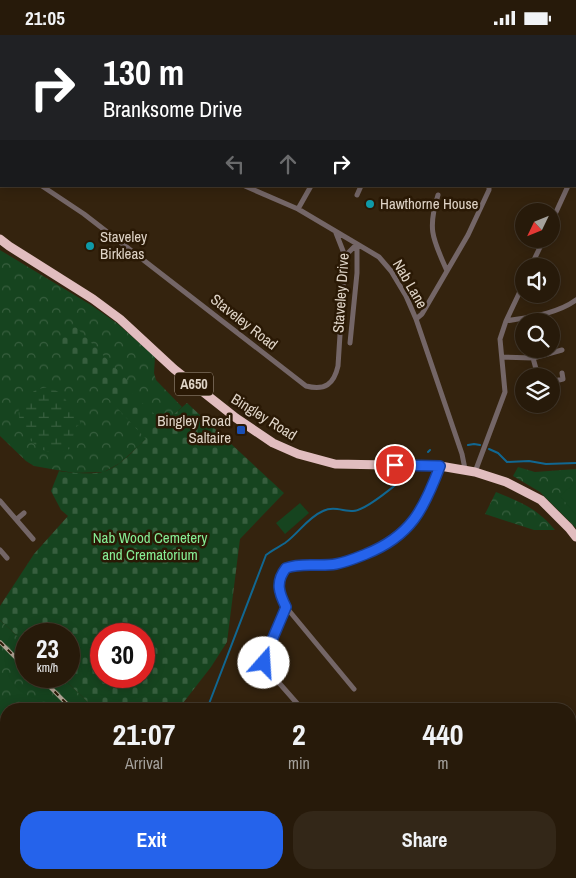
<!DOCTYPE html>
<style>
:root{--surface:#271a0a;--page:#332718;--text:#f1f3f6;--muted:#a4a19c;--line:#43382b;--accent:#2563eb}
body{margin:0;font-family:"Archivo Narrow",sans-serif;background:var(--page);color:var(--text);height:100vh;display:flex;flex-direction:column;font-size:19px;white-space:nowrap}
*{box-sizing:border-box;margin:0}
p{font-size:16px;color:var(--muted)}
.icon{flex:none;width:28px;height:28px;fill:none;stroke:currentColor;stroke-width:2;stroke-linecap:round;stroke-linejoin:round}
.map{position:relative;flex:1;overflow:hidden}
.panel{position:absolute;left:0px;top:668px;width:576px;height:176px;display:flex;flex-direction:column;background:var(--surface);border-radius:20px 20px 0 0;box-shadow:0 2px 12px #0003,0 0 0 1px var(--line)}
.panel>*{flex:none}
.banner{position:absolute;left:0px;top:0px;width:576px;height:152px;box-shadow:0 2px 12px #0003,0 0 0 1px var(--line);background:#202124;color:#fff;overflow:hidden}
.needle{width:32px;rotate:227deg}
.tools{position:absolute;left:515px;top:168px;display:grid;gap:10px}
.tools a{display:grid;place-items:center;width:45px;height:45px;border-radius:50%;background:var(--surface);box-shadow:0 2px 12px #0003,0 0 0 1px var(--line);font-size:25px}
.speed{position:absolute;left:15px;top:588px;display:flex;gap:10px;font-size:25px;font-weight:700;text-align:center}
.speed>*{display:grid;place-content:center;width:65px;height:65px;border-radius:50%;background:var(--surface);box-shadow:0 2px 12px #0003,0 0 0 1px var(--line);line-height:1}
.speed small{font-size:12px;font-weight:400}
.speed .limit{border:8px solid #d22;background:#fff;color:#111}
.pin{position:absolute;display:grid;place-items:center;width:42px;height:42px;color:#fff;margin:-21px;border:2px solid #fff;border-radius:50%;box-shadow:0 1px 5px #0007}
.me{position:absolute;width:55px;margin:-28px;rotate:19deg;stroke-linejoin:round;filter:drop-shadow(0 0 4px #0008)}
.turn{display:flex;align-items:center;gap:18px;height:105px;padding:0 20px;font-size:22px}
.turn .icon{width:65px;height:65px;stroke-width:2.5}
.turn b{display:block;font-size:35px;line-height:42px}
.lanes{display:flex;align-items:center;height:48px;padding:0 20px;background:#0003;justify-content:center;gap:25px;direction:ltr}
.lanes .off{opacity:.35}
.eta{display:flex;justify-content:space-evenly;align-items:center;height:85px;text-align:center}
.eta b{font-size:30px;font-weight:800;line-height:35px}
.action{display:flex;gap:10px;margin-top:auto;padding:10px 20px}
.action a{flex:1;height:58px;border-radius:20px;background:var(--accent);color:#fff;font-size:20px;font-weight:800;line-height:58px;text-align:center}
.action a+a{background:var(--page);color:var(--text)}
.status{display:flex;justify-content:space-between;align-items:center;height:35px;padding:0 25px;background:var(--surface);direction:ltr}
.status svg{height:14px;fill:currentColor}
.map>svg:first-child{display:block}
</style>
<div class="status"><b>21:05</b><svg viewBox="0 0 49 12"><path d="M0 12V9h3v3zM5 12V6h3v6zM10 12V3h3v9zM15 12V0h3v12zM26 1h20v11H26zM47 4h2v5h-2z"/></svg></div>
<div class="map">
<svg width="576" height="843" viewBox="0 0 576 843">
<defs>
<pattern id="grass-dots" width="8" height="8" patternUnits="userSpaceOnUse" patternTransform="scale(1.25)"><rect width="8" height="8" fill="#16441f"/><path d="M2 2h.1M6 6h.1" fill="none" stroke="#375e3e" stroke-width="1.8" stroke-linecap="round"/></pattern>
<pattern id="forest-crowns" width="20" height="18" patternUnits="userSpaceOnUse" patternTransform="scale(1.25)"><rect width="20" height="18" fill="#16441f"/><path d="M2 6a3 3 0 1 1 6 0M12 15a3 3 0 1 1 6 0" fill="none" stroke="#375e3e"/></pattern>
<pattern id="wetland-marsh" width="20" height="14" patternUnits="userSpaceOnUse" patternTransform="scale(1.25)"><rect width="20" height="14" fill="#16441f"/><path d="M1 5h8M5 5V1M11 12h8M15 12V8" fill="none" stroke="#375e3e"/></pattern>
<pattern id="cemetery-stones" width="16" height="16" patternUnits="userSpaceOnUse" patternTransform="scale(1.25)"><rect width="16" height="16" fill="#16441f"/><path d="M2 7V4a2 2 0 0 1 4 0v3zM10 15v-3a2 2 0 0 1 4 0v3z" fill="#375e3e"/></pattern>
<pattern id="water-ripples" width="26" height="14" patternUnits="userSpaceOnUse" patternTransform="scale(1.25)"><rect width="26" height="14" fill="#116791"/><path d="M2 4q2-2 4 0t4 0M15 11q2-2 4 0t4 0" fill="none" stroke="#3f83a4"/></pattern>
</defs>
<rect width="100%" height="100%" fill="#34230e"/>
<path fill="url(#grass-dots)" d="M442,838H564L570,843H440Z"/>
<path fill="url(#forest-crowns)" d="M0,215L91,270L118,289L155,322L154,338L156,345L182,372L120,428L104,437L74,438L34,431L26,426L0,401Z
M518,432L535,437L576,434V493L540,457L513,441Z
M496,457C520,467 537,473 555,495H534L485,479Z
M0,585L26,609V641H61L95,674H6V838H129L133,843H0Z
M570,730L576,735V763L574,762L570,767Z"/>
<path fill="url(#wetland-marsh)" d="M49,352L64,360C67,371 76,378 81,388L75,393L73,402L69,404L71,413C44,430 15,397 19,371L25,369C30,356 35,354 49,352Z"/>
<path fill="url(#cemetery-stones)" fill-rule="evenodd" d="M74,290L130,348L126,353L164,388L187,368L284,458L240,504L227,607L211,632L183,668L180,674H95L61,641H69V599H26V609L0,585V571L34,519L68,481L61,475L51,456L59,436C70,438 96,440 106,436C121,430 134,415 146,404L56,307ZM101,599H144V641H101Z"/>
<path fill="#16441f" d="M576,447V480L560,461Z
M300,468L309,478L285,499L276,488Z"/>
<path fill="url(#water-ripples)" d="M129,838H164L169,843H133Z"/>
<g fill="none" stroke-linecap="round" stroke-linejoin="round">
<path stroke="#116791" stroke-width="2" d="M468,410L474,409L480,410
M489,414L498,418L507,427L529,426L546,429L576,428
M428,417L430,415
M207,674L266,520C272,515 279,512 285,508C299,498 307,483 323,476C333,471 343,476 353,476C365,476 399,448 407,439"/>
<path stroke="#746667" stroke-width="5" d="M36,0L38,1
M139,0L140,1
M292,0L293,1
M378,0L380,1
M512,0L514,1
M303,1L304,0
M450,1L451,0
M575,17L576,15
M0,61L1,60
M0,66L1,68
M575,87L576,88
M0,126H1
M575,137L576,134
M42,151L84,179L306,351C325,356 334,349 338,331L345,221L357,209
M245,151L298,174L379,222L391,236L406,261L416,284L462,419L465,434
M357,160L361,151
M438,160C427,195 433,204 447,236
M298,174L311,151
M551,188L568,151
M336,198L345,221
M531,231L544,204
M416,284L422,279L468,200L489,155V151
M506,286L524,248
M350,308L357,238V209
M502,322L533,323L562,315
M533,323L538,341
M551,347L563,344L562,338
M475,437L505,357L500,304L506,286C529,282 557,279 576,265
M0,466L33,504
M17,484L24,478
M0,515L7,523
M286,572L354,654
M302,674L266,633L264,624L286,572C281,561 273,544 286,534C294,527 319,530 331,529C342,529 353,524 364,520C411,502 423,476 440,431"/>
<path stroke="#e1bdbf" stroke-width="9" d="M0,204L9,211L93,264L120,284L174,334L236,383L273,408L298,419L335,429L440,431L475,437L506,447L541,465L569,493L576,502"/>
<g stroke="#b0a394" stroke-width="4">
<path id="rail" d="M0,607L26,633
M39,641L72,674
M209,838L213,843"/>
</g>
<use href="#rail" stroke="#2a1905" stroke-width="2" stroke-dasharray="5.5" stroke-linecap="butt"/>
</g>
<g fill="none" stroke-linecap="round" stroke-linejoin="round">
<g stroke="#184099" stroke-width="12">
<path id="route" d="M264,628V624L286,572C279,558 275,547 286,533C302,527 319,532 336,529C347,527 356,523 366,519C411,501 424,474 440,431L395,430"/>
</g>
<use href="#route" stroke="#2563eb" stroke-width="9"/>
</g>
<g fill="#0f9aa8" stroke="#2a1905" stroke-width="2">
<circle cx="370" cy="169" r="5"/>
<circle cx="90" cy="211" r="5"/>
</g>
<rect fill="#1a4fb4" stroke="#2a1905" stroke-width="2" x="236" y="390" width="10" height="10" rx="2.5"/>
<g text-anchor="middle" stroke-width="5" stroke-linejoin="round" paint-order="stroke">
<rect fill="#2a1905" stroke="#a99c8d" stroke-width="1" x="175" y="337.5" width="38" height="23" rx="4"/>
<g font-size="14" font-weight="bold" fill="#dfd4c7">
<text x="194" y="354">A650</text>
</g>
<g font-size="15" fill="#dfd4c7" stroke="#2a1905" text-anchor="start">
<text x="380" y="174">Hawthorne House</text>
<text x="100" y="207">Staveley<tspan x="100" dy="17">Birkleas</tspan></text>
<text x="231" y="391" text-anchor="end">Bingley Road<tspan x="231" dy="17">Saltaire</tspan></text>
</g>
<g font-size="15" fill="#dfd4c7" stroke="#2a1905">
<text transform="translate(410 249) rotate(60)" y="5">Nab Lane</text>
<text transform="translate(341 258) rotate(-86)" y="5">Staveley Drive</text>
<text transform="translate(244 287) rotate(38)" y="5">Staveley Road</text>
<text transform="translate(264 382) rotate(32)" y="5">Bingley Road</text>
</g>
<g font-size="15" fill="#86ee95" stroke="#2a1905">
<text x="150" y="508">Nab Wood Cemetery<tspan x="150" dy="17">and Crematorium</tspan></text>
</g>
</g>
</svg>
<div class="tools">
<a><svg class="needle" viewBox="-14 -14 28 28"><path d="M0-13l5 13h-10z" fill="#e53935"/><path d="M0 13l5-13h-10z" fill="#a4a19c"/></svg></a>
<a><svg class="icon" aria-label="sound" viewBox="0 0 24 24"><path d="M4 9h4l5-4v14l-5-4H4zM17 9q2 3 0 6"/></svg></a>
<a><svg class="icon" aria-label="search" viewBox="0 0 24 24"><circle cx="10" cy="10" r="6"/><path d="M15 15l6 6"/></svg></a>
<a><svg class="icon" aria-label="layers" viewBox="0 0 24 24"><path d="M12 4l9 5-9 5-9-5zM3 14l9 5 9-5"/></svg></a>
</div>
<div class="speed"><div>23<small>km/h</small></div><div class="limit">30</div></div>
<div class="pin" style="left:395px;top:430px;background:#d93025"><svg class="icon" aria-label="arrive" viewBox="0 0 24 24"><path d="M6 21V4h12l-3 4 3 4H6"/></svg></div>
<svg class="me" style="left:264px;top:628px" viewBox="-20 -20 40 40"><circle r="19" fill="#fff"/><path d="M0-13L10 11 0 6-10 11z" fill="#2563eb"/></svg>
<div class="banner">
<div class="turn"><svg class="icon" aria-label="right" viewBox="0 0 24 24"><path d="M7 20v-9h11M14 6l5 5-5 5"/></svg><div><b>130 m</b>Branksome Drive</div></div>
<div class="lanes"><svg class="icon off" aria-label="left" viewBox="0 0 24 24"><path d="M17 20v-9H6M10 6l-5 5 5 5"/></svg><svg class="icon off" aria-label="ahead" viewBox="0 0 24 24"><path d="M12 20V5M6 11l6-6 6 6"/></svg><svg class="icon" aria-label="right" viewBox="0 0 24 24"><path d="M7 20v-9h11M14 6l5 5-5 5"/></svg></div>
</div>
<section class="panel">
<div class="eta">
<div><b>21:07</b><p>Arrival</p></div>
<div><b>2</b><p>min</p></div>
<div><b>440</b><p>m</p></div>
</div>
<div class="action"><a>Exit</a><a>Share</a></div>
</section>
</div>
